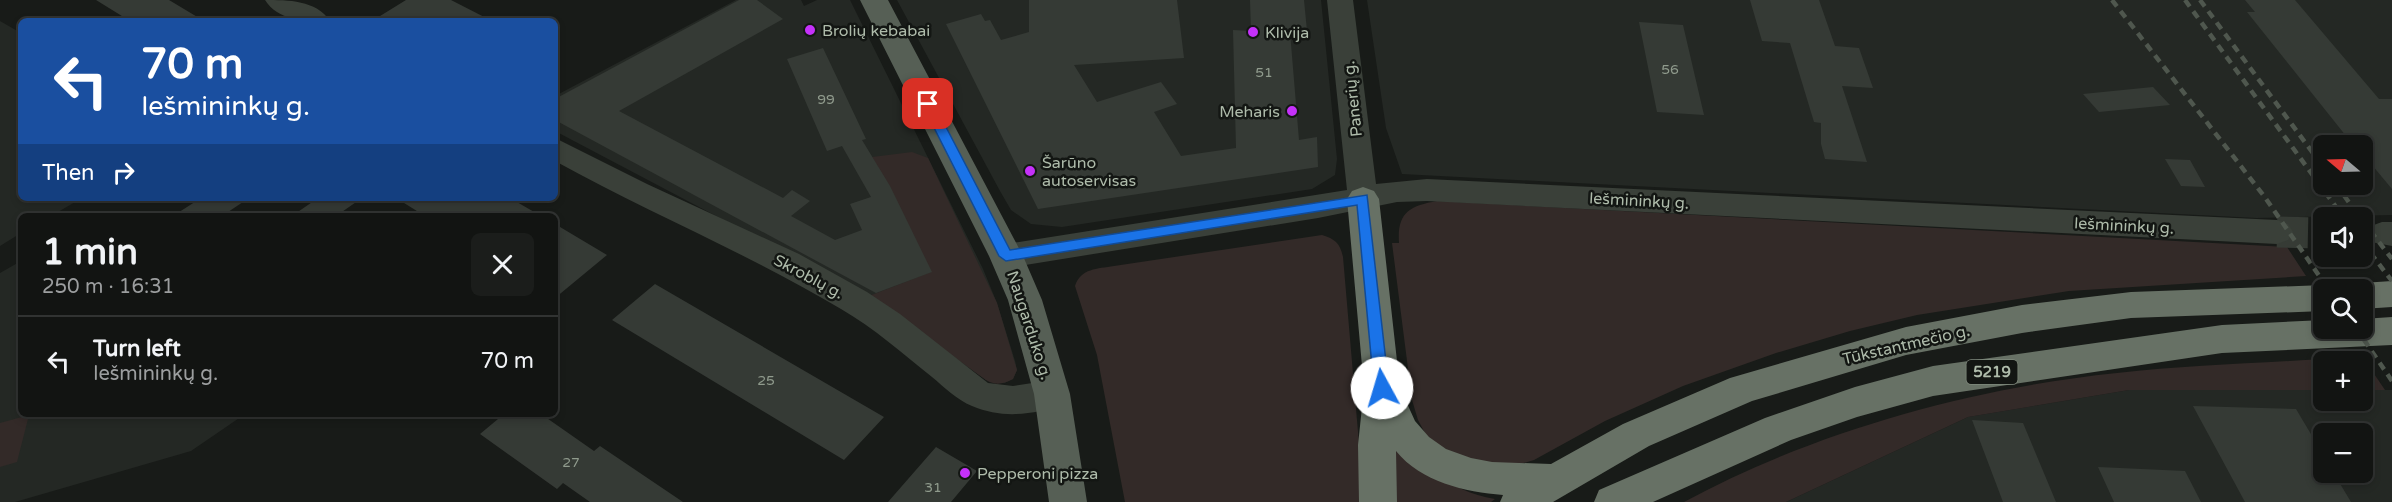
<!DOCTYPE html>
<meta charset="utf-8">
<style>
:root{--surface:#121412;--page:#1b1d1b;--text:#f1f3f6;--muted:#9c9e9f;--line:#313332}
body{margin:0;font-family:"Varela Round",sans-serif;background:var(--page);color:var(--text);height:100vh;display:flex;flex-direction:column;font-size:22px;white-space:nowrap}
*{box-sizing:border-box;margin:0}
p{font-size:20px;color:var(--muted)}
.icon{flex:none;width:33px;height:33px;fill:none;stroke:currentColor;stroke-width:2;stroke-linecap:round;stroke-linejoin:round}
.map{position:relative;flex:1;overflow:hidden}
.panel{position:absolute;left:18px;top:213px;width:540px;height:204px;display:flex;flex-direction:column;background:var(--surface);border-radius:9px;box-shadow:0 3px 9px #0003,0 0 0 2px var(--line)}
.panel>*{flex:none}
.top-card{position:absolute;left:18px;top:18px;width:540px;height:183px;border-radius:9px;box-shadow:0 3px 9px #0003,0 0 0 2px var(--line);background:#1a4fa0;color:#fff;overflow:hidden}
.needle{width:39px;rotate:289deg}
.controls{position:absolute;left:2313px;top:135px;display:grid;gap:12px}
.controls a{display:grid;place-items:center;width:60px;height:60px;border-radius:9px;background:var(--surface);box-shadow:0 3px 9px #0003,0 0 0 2px var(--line);font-size:30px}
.pin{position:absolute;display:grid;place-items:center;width:51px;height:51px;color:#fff;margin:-26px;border-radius:12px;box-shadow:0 3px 9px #0006}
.me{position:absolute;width:66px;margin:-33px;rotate:354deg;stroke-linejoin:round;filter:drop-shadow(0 0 4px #0008)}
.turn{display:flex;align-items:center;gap:21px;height:126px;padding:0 24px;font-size:27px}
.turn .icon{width:78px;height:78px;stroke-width:2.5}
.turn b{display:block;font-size:42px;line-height:51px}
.then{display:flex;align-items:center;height:57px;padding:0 24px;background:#0003;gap:12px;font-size:22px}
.round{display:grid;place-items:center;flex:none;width:63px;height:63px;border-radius:9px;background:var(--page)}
.summary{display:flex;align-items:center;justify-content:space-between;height:102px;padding:0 24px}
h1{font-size:36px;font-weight:700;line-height:45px}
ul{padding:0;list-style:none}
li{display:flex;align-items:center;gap:18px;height:90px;padding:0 24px;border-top:2px solid var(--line)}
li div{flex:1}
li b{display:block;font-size:22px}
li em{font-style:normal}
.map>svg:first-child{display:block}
</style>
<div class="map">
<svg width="2392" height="502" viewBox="0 0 2392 502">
<rect width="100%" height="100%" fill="#181b18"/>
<path fill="#242824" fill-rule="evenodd" d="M736,0H801L804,6L817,0H850L983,269L997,303L1015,361L1017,370L1013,379L1004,383L986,380L877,301L555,131V96Z
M897,0H1321L1337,159L1335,175L1312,189L1062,227L1031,224L1011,210L1000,191Z
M1367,0H2392V215L2257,218L1402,174L1386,128ZM2324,146H2362V184H2324Z
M0,21L21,33V198H82L51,216H21V233L0,246Z
M21,261V414H245L191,451L15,502H0V273Z
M2129,390H2323L2324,400H2362L2363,390H2392V502H1786L1968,417ZM2324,434H2362V472H2324Z"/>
<path fill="#332a28" d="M912,152L928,158L997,303L1017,370L1013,379C1003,384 996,386 986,380L869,296L931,272L891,190L872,157Z
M1437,201L2287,247L2306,276L2069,291L1917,315L1850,331L1776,353L1683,386L1605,421L1534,460L1510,467L1454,457L1426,435L1418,420L1412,400L1392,243H1399C1397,213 1409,206 1437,201Z
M1322,235C1335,239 1340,243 1343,257L1364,502H1125L1097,355L1075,286C1081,268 1097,269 1114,266Z
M2362,356L2385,390H2363L2362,362H2324L2323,390H2129L1968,417L1786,502H1684C1813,432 1972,388 2117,373C2199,364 2281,363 2362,356Z
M29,415L17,462L0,467V423Z
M1390,434C1426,466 1446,490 1495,499L1491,502H1397Z"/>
<path fill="#353a35" d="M96,0H169L204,21H130Z
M406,0H451L492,21H372Z
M739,0H757L783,19L619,111L783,198L792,190L810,201L791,216L835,240L862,230L850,204L871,197L842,146L827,151L787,59L823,48L866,139L862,140L890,186L932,272L876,293L555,120V99Z
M1029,0H1177L1184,58L1074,65L1097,102L1161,82L1177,104L1154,112L1181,156L1236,148L1233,30L1251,31L1250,0H1304L1307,31L1290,32L1299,140L1317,137L1318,167L1038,209L946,24L981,14L985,21L990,20L1001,40L1029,32Z
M1750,0H1819L1835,46L1859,48L1873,88L1842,86L1867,162L1825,159L1821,144V123L1814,122L1790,43L1762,41Z
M2245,0H2295L2379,99H2392V189L2362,153V146H2354L2247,12H2255Z
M1639,22L1683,25L1704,115L1657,112Z
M2153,87L2170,105L2099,112L2083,94Z
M2165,159L2190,160L2205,187L2181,186Z
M201,198H249L222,216H173Z
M318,198H362L336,216H292Z
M396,198H510L541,216H425Z
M555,224L607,255L555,298Z
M655,284L884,417L844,460L612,320Z
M2193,406L2296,409L2324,456V472H2333L2351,502H2245Z
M504,414H541L594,451L600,446L683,502H590L563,483L557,489L480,434Z
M1972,420L2023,423L2056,502H2003Z
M936,447L977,471L951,502H888Z
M2098,467L2185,471L2201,502H2114Z"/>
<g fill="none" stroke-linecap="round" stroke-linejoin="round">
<path stroke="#363b35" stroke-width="31" stroke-dasharray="31 16" stroke-linecap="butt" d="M2277,232L2324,233"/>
<path fill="#3a4039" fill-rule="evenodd" d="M265,0C288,0 316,0 330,21C307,21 279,22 265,0Z
M1327,0H1353L1376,184L1427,179L2277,220L2288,224L2293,232L2288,240L2277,244L1427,201L1397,202L1318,218L1006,268L995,264L990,256L995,248L1006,244L1347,190Z
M555,138L647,184L799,254L867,292L900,314L988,383L1013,386L1052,380L1064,384L1069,394L1064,404C1033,415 1003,419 972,406C957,400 944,387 932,377C902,353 874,328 841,309C749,254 649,213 555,161Z
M2382,222H2392V246L2371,242L2366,234L2371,226Z"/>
<path fill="#565f55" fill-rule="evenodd" d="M860,0H888L1023,256L1042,300L1070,394L1087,502H1049L1034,394L1008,300L989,256Z"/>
<path fill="#677165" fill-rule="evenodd" d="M1363,187L1374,191L1379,199L1400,388L1415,421L1429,437L1446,449L1471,458L1492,462L1551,464L1623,424L1730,378L1906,327L2022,305L2131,292L2324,285L2336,290H2324V311L2131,318L2022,333L1906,355L1752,401L1649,446L1553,502H1500L1503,495C1465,492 1421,482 1396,451L1397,502H1359L1358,445L1364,388L1347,199L1352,191Z
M2392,281V307L2362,309V290H2348L2362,283Z
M2392,317V345L2222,353L1933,396L1857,417L1791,440L1653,502H1594L1599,490L1765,418L1855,387L1933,366L2222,325L2324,320V328H2362V319Z"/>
<path stroke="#4f574e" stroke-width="4.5" stroke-dasharray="8 6" stroke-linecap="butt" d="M2112,0L2264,196L2329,290
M2185,0L2344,218
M2200,0L2324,168
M2336,184L2360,218
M2362,220L2392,259
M2362,242L2392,281
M2356,328L2392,381"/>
</g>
<path fill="#1a73e8" stroke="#114b97" stroke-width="1.5" d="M928,100L934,104L1010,250L1367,195L1389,388L1387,392L1382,394L1374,388L1357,205L1006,261L999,256L922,104Z"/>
<g fill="#c531fa" stroke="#131613" stroke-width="2">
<circle cx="810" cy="30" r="6"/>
<circle cx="1253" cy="32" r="6"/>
<circle cx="1292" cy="111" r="6"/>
<circle cx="1030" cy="171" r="6"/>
<circle cx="965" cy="473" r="6"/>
</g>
<g text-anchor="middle" stroke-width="5" stroke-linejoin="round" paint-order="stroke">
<g font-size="14" fill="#909b8d">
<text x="1670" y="74">56</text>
<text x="1264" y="77">51</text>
<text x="826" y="104">99</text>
<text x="766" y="385">25</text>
<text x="571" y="467">27</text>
<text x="933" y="492">31</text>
</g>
<rect fill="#131613" stroke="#808a7d" stroke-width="1.5" x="1966.5" y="360" width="51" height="24" rx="4.5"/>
<g font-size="15" font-weight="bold" fill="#aebbaa">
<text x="1992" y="377">5219</text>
</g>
<g font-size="16" fill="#aebbaa" stroke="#131613" text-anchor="start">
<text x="822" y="36">Brolių kebabai</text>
<text x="1265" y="38">Klivija</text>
<text x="1280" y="117" text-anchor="end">Meharis</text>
<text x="1042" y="168">Šarūno<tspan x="1042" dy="18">autoservisas</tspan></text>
<text x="977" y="479">Pepperoni pizza</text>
</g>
<g font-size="16" fill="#aebbaa" stroke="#131613">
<text transform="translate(1352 99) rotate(-96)" y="6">Panerių g.</text>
<text transform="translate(1639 200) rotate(3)" y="6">Iešmininkų g.</text>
<text transform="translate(2124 225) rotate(3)" y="6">Iešmininkų g.</text>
<text transform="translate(809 276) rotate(28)" y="6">Skroblų g.</text>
<text transform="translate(1030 325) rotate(72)" y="6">Naugarduko g.</text>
<text transform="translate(1906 344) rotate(-13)" y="6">Tūkstantmečio g.</text>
</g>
</g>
</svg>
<div class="controls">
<a><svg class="needle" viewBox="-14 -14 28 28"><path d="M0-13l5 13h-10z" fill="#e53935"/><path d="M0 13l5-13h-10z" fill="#9c9e9f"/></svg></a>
<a><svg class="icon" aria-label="sound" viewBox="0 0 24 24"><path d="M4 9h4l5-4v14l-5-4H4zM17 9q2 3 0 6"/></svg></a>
<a><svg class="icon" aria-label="search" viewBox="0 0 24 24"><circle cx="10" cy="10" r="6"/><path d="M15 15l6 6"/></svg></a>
<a>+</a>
<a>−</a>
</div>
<div class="pin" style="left:928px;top:104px;background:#d93025"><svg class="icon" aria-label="arrive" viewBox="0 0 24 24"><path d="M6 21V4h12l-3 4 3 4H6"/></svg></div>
<svg class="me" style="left:1382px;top:388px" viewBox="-20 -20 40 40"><circle r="19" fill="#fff"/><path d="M0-13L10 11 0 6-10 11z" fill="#1a73e8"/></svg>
<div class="top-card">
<div class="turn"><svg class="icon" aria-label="left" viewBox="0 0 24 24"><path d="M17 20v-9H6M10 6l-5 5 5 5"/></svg><div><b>70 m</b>Iešmininkų g.</div></div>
<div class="then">Then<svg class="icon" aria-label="right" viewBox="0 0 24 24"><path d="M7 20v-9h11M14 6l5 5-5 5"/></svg></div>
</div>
<section class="panel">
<div class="summary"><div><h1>1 min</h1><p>250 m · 16:31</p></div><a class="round"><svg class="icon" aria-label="close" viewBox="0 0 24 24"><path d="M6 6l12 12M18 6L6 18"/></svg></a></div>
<ul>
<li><svg class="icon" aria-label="left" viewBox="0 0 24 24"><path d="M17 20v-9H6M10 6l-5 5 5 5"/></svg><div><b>Turn left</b><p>Iešmininkų g.</p></div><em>70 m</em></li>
</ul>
</section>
</div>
